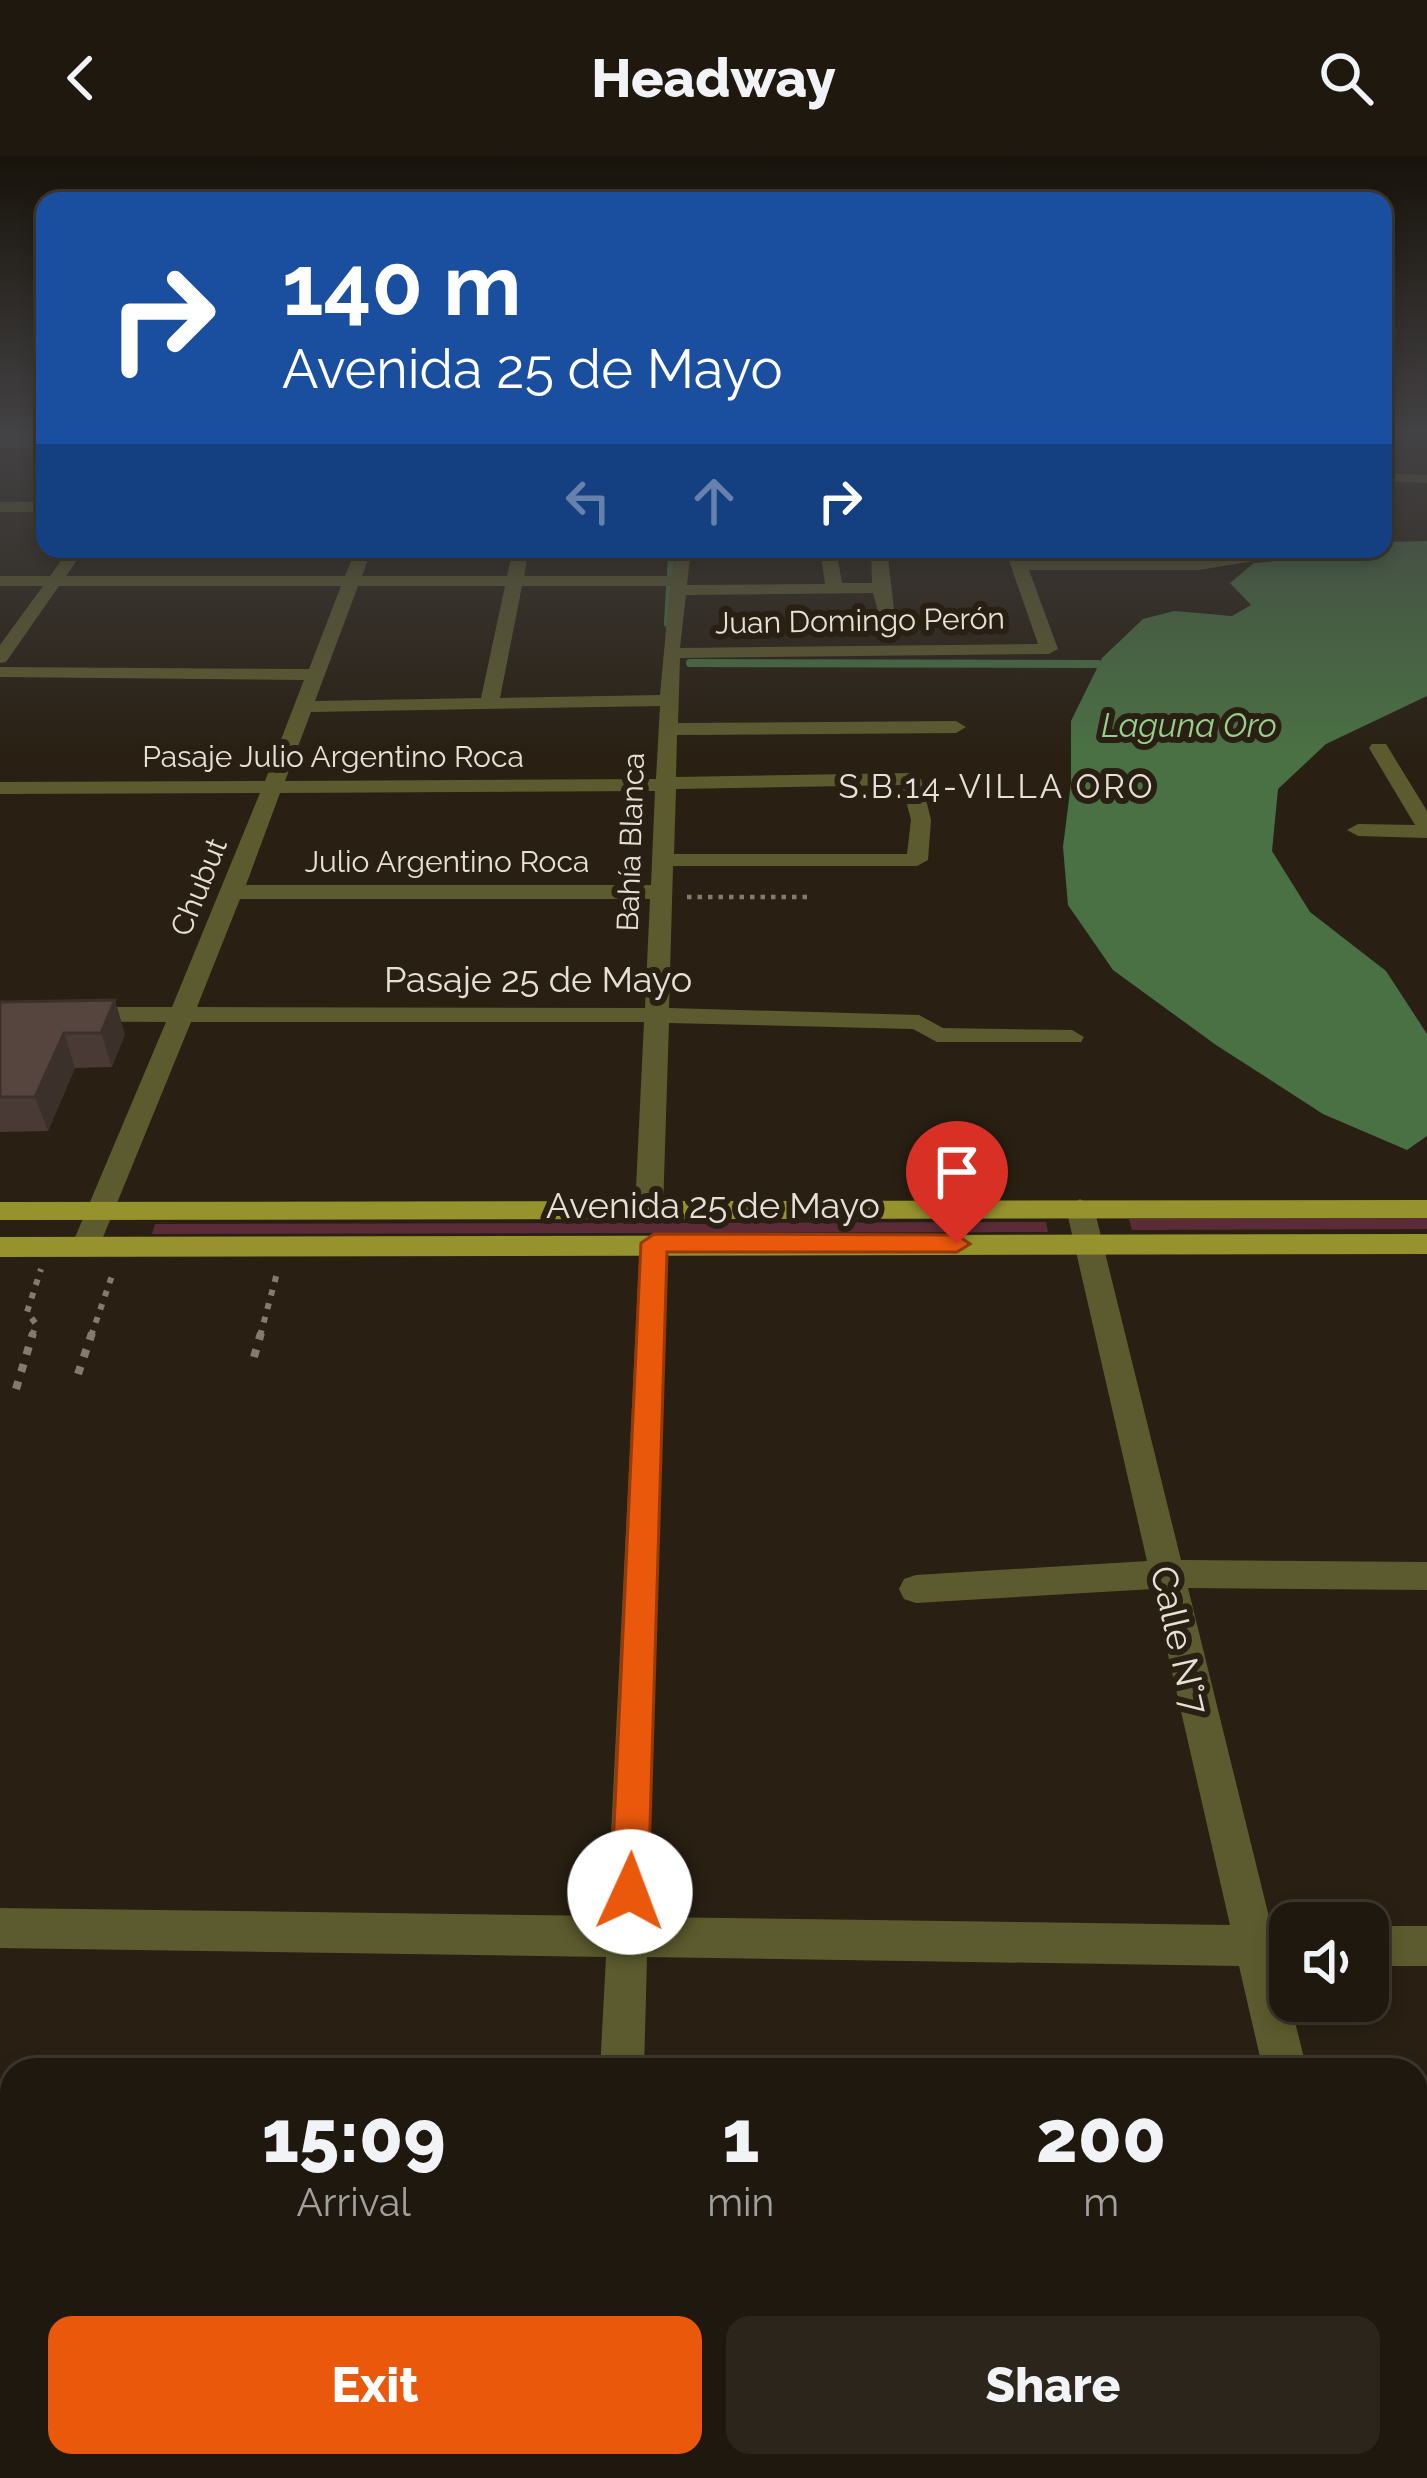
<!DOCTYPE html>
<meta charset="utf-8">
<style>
:root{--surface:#1f180e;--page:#2c251c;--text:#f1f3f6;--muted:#a1a09e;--line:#3c372e;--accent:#ea580c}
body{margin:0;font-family:Raleway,sans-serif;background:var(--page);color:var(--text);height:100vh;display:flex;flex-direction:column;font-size:45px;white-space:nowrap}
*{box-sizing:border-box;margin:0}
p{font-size:39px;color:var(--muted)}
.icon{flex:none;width:66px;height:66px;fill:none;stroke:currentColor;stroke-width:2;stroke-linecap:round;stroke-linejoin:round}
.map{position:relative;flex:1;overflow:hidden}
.side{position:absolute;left:0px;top:1902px;width:1428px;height:420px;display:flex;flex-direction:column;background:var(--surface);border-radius:36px 36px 0 0;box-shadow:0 6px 18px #0003,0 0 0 3px var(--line)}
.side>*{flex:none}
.banner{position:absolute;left:36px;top:36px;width:1356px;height:366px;border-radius:24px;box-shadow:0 6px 18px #0003,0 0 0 3px var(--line);background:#1a4fa0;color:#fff;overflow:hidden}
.tools{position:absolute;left:1269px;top:1746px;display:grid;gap:24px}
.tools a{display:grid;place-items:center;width:120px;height:120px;border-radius:24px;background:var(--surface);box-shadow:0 6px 18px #0003,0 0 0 3px var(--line);font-size:60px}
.pin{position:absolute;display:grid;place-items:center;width:102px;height:102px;color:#fff;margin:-123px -51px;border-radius:50% 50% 50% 0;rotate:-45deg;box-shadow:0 0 12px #0007}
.pin .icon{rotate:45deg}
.me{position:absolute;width:132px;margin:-66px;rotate:2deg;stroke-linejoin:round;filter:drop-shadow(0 0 9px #0008)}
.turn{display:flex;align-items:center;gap:42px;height:252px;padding:0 48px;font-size:54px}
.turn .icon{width:156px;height:156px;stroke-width:2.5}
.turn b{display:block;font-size:84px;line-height:102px}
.lanes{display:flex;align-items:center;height:114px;padding:0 48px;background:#0003;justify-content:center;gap:60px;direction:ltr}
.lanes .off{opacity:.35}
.eta{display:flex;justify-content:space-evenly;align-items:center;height:204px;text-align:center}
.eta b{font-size:72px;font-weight:800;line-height:84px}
.action{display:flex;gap:24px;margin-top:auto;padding:24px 48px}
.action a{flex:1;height:138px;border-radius:24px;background:var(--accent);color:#fff;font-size:48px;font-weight:800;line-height:138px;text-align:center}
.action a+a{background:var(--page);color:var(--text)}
header{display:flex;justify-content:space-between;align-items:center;height:156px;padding:0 48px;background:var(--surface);font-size:54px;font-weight:800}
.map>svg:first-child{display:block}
</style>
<header><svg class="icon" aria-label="back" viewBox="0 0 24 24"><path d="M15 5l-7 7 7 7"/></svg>Headway<svg class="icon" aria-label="search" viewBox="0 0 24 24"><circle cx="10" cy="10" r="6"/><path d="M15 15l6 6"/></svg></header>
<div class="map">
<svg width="1427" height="2322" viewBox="0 0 1427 2322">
<rect width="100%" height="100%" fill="#292013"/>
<path fill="#5b2c37" d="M1427,1062V1073L1132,1074L1129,1063Z
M1046,1066L1048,1076L152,1078L155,1068Z"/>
<path fill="#4a7144" d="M1427,385V540L1326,588L1278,633L1272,695L1310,756L1386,815L1427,878V980L1407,994L1323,958L1216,889L1113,814L1068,749L1063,691L1071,627V565L1102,502L1143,463L1174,455L1232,460L1251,449L1230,427L1254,407L1346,399L1355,393H1383V386Z"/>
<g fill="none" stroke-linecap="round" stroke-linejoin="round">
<path stroke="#4a7144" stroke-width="6" d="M670,418L671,393
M667,468L669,430"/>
<path stroke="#4a7144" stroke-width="8" d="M690,507L1098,508"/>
<path stroke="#837b70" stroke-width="4.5" stroke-dasharray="4.5 6" stroke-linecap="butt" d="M687,741H809"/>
<path stroke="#837b70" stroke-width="6" stroke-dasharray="6 8" stroke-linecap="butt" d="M32,1180L36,1168L27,1156L41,1113
M91,1180L114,1114
M260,1180L277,1117"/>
<path stroke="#837b70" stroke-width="8" stroke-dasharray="8 10" stroke-linecap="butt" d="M254,1201L261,1177
M78,1218L92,1177
M16,1233L33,1177"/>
<path fill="#5c5b2f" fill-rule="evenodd" d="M0,283H45V291H0Z
M1383,317L1427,319V327L1383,325Z
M0,346H45V356H0Z
M69,393H85L66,420H345L356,393H372L362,420H507L513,393H529L524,420H672L675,393H691L687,429L825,428L820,393H836L842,427H872L871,393H887L896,471L881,467L873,437L686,439L680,492L1038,488L1005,393H1021L1025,404H1199L1284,393H1328L1199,414H1029L1058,493L1049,498L680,502L678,567L956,565L966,571L956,577L677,579L676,621L911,617L921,623L931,664L928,704L917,710H673L669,852L919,859L943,872L1072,874L1084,881L1081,886H937L913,873L669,867L663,1053L649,1062L635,1053L644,866H191L99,1091L85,1101L71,1091L166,866L0,865V851H172L260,637L0,638V626L265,625L304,524L0,521V511L309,513L341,430H59L6,506L0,507V489L43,430H0V420H50ZM358,430H505L481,542L315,545ZM522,430H670L660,539L500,542ZM660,550L656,623L285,625L311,556ZM902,629L911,664L907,698H674L676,633ZM655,635L651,729H246L280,637ZM240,743H650L645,852L197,851Z
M1372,588H1386L1427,655V682L1358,680L1347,674L1358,668L1415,669L1369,592Z
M1080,1043L1094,1052L1181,1404L1427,1406V1434L1188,1432L1271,1769L1290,1770V1810H1281L1307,1914H1263L1239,1810L647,1801L644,1914H600L606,1801L0,1792V1752L607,1760L640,1087L654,1077L668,1087L648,1761L1230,1769L1153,1433L916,1447L904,1443L899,1433L904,1423L916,1419L1147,1405L1066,1052Z
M1368,1770H1427V1810H1368Z
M1416,2265L1427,2266V2316L1410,2313L1413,2322H1361L1358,2310H1416Z
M0,2272H12V2310H32L30,2315L0,2322Z
M578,2310H630L629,2322H577Z"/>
<path fill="#96932e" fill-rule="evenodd" d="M1427,1044V1062L0,1064V1046Z
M1427,1078V1098L0,1101V1081Z"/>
</g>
<path fill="#4a3a35" d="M0,846L125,878L112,911L75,912L48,975L0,976Z"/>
<path fill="#3c302b" d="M115,844L125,878L112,911L101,877Z
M64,877L75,912L48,975L35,941Z"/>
<path fill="#56443e" stroke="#3c302b" stroke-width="3" d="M115,844L101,877H64L35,941H0V846Z"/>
<linearGradient id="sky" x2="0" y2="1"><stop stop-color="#17120a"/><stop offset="0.46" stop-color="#434244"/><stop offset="1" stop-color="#434244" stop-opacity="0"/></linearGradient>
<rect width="1427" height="601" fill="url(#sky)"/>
<path fill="#ea580c" stroke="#983908" stroke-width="3" d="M654,1078L957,1079L970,1088L957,1096H667L648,1736L643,1748L630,1753L617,1748L611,1736L641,1087Z"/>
<g text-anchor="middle" stroke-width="12" stroke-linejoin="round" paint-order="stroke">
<g font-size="30" fill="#e6e0d7" stroke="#292013">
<text transform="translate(860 465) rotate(-1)" y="10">Juan Domingo Perón</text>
<text x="333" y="611">Pasaje Julio Argentino Roca</text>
<text transform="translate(631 686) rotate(-88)" y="10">Bahía Blanca</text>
<text x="447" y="716">Julio Argentino Roca</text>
<text transform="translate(199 731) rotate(-68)" y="10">Chubut</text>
</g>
<g font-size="33" font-style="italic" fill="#95d08c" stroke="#292013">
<text x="1189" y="581">Laguna Oro</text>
</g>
<g font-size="33" letter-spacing="3" fill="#e6e0d7" stroke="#292013">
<text x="997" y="642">S.B.14-VILLA ORO</text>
</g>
<g font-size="36" fill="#e6e0d7" stroke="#292013">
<text x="538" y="836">Pasaje 25 de Mayo</text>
<text x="713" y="1062">Avenida 25 de Mayo</text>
<text transform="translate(1180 1484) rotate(77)" y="13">Calle N°7</text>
</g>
</g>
</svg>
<div class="tools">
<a><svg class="icon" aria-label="sound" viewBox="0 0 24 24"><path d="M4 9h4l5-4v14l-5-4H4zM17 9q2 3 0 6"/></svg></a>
</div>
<div class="pin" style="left:957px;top:1088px;background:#d93025"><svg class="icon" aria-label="arrive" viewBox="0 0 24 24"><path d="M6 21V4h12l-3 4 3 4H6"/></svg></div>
<svg class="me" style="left:630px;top:1736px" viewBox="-20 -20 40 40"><circle r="19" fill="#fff"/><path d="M0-13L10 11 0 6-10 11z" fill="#ea580c"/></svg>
<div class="banner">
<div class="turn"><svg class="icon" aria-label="right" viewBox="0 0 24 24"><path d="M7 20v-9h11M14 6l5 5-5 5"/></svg><div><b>140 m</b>Avenida 25 de Mayo</div></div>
<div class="lanes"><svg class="icon off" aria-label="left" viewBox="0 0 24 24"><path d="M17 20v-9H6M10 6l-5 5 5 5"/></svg><svg class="icon off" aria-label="ahead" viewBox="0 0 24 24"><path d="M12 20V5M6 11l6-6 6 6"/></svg><svg class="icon" aria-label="right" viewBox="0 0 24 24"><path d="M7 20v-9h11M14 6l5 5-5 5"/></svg></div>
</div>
<section class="side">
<div class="eta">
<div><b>15:09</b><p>Arrival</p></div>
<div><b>1</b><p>min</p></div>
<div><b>200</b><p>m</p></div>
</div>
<div class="action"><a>Exit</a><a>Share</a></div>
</section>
</div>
